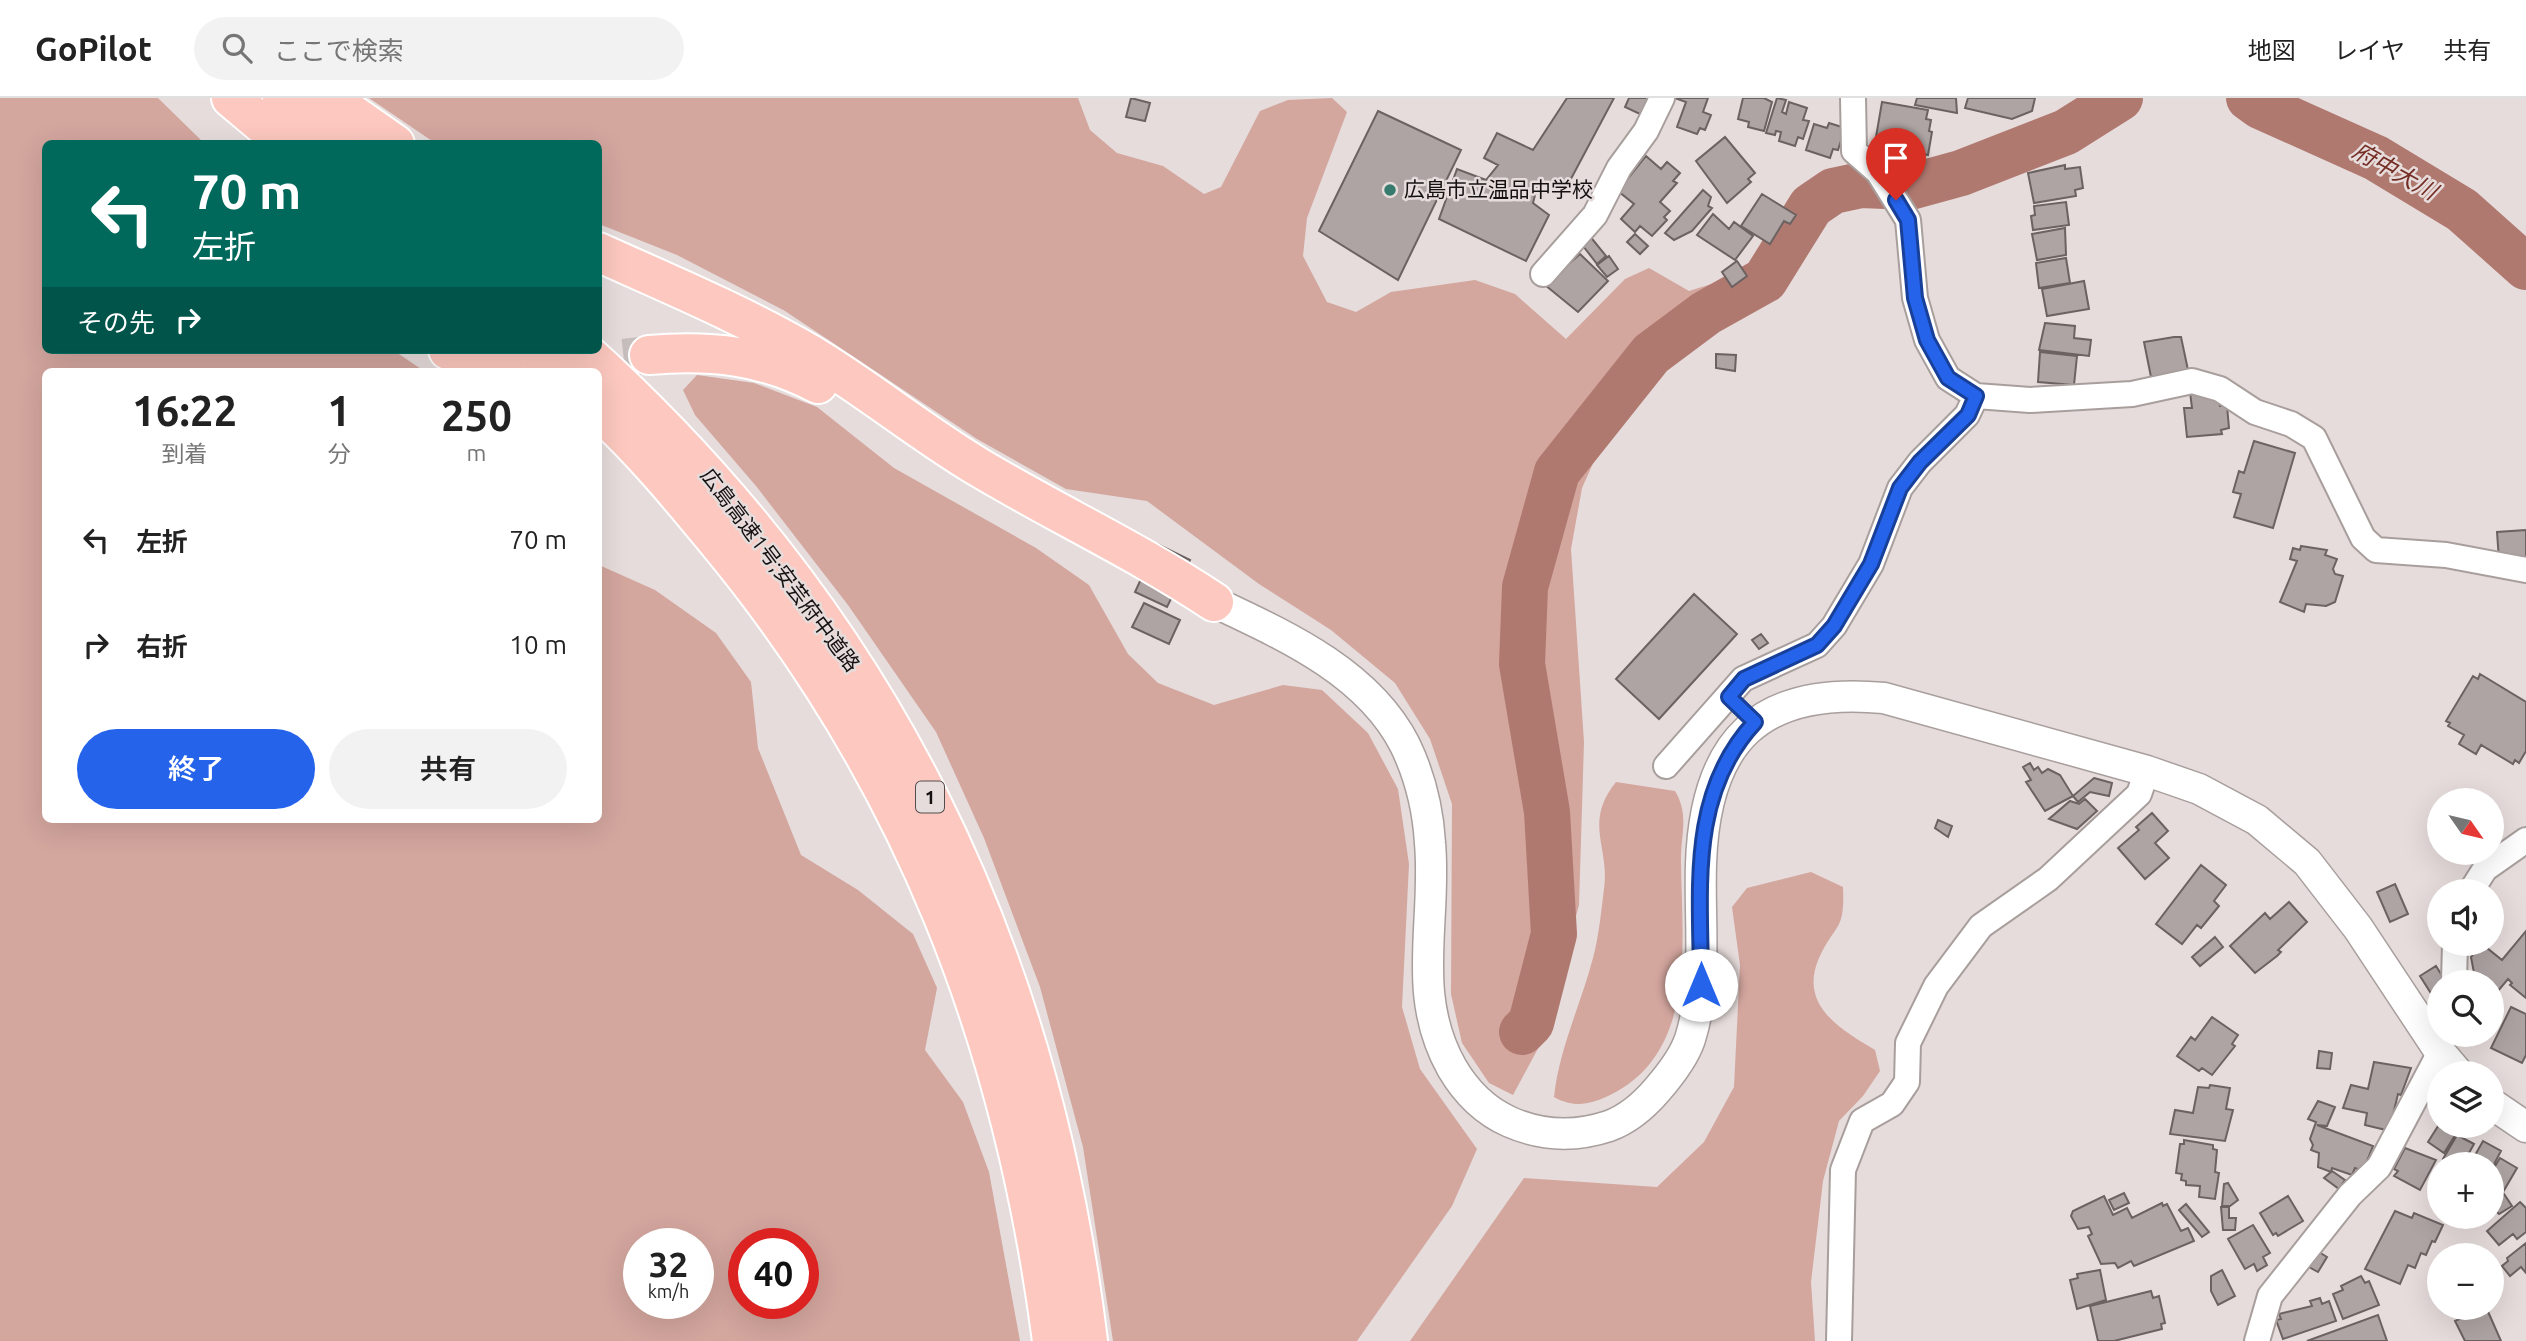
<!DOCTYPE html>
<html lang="ja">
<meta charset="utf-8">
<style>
:root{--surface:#fff;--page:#f2f2f2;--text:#222;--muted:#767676;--line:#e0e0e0;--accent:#2563eb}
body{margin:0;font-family:Ubuntu,"Noto Sans JP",sans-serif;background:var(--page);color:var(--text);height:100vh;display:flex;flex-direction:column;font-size:26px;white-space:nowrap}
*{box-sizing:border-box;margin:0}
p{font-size:23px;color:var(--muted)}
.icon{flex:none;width:38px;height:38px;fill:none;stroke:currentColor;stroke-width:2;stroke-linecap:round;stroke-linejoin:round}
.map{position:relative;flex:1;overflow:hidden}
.panel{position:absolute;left:42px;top:270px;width:560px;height:455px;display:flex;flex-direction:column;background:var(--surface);border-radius:10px;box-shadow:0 7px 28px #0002}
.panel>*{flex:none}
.guide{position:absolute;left:42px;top:42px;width:560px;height:214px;border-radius:10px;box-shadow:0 7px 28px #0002;background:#00695c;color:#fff;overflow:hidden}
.needle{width:46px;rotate:124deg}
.tools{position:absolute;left:2427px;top:690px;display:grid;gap:14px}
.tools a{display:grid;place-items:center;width:77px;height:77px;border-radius:50%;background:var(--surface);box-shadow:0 7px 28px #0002;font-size:35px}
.speed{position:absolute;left:623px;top:1130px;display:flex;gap:14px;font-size:35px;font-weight:700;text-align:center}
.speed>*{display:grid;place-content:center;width:91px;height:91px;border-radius:50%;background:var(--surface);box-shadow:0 7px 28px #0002;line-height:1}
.speed small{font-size:18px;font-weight:400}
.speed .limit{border:10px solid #d22;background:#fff;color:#111}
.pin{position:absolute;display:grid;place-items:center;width:60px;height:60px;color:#fff;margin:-72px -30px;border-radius:50% 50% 50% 0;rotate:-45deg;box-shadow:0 0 7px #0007}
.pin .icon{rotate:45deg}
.me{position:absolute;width:77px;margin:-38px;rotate:0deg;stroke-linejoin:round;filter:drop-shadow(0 0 5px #0008)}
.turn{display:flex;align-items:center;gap:24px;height:147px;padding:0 35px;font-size:32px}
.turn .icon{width:91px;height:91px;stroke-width:2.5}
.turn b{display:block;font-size:49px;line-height:60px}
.then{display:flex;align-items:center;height:66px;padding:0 35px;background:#0003;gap:14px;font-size:26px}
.eta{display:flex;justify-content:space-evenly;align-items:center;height:119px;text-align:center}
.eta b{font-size:42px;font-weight:600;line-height:49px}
.cta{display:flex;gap:14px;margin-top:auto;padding:14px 35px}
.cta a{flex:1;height:80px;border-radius:42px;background:var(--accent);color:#fff;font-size:28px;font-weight:600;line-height:80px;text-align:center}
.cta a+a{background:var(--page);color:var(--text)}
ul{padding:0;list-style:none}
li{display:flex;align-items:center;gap:21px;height:105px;padding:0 35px}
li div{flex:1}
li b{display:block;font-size:26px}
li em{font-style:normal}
header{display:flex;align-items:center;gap:42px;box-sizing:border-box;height:98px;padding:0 35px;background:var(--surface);border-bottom:2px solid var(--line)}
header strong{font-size:33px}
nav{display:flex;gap:38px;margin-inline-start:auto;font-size:24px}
.search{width:490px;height:63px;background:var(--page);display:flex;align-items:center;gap:18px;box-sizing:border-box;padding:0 24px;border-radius:38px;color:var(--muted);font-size:26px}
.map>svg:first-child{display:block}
</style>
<header>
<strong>GoPilot</strong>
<div class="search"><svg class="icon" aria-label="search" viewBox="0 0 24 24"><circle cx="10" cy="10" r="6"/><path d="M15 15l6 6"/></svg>ここで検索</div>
<nav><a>地図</a><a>レイヤ</a><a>共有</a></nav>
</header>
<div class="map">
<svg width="2526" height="1243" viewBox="0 0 2526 1243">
<rect width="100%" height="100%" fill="#e6dcdb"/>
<path fill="#d3a69e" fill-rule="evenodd" d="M0,0H158L204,45L46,46V252H393L424,273H46V721H598L599,467L655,492L716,535L751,584L758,650L801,757L858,792L913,836L937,890L925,952L963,1004L989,1074L1020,1243H0ZM639,1146H698V1206H639ZM744,1146H803V1206H744Z
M369,0H1078L1090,32L1117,55L1163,68L1204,96L1221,89L1260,13L1288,2L1332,0L1347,14L1307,120L1303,158L1327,204L1356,214L1391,194L1475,182L1515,196L1566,241L1625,181L1649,170L1689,193L1721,183L1731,198L1703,233L1657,263L1604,341L1582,390L1571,451L1584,644L1579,807L1542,943L1513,997L1489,985L1462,945L1451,896L1452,706L1430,641L1395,585L1331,532L1259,486L1147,403L1066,391L977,341L785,213L677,157L599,126L598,46L435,45Z
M697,277L754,285L817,309L894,370L1036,450L1089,487L1128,556L1158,585L1214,607L1283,587L1322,592L1368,635L1398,691L1409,766L1402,909L1420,971L1477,1051L1452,1108L1357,1243H1113L1083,1049L1040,889L984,740L936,634L848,507L756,388L695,317L683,292Z
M1616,684L1675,693C1690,718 1680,737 1681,766C1682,845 1697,955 1610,997C1590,1007 1573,1010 1554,999C1559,951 1581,906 1593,860C1599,838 1601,814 1604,791C1610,749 1583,725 1616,684Z
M1811,774L1843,789C1845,834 1836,824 1819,860C1798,908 1842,932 1875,952L1880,973L1863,998L1839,1023L1823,1083L1811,1184L1815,1243H1410L1524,1080L1657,1089L1704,1044L1734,989L1740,867L1732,809L1747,790Z"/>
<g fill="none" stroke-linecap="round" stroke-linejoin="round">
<path stroke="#b07970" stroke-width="46" d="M2249,0L2260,8L2376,60L2462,112L2526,169
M1522,934L1531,925L1554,836L1547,714L1522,566L1525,489L1557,374L1651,256L1706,215L1765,182L1811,108L1833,93L1861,87L1910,89L1961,75L2066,34L2120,0"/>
</g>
<path fill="#ada4a3" stroke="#6b6261" stroke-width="2" d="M1131,0L1150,5L1145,23L1126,19Z
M1567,0H1614L1565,92L1553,84L1538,85L1533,105L1549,117L1526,163L1439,121L1457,71L1486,82L1498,67L1484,60L1497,35L1533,52Z
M1629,0H1650L1642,17L1625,9Z
M1675,0H1708L1703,14L1711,17L1705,32L1700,30L1697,36L1677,29L1686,4Z
M1743,0H1764L1772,4L1764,33L1748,29L1749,24L1738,21Z
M1777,0L1786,2L1782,14L1786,16L1789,4L1807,10L1803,22L1809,23L1803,41L1798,39L1795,48L1779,43L1781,34L1776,33L1775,37L1766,35Z
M1917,0H1956L1957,15L1915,7Z
M1968,0H2035L2032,13L2012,21L1965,10Z
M1882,4L1928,12L1926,21L1931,22L1929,33L1932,34L1928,57L1900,52L1901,44L1876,39Z
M1378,13L1461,52L1398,182L1319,133Z
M1829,25L1845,30L1838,52L1833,51L1830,60L1806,52L1814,26L1827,30Z
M1725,39L1755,75L1748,81L1751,84L1727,105L1696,63Z
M1646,58L1661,71L1667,64L1680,75L1673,83L1677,85L1660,104L1670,113L1664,119L1667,122L1652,138L1640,128L1635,134L1621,121L1634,106L1618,93Z
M2065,67V71L2080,69L2083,90L2075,92L2076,98L2034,105L2028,75Z
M1703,92L1711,99L1708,108L1712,110L1692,133L1674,142L1665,135Z
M1762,96L1796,117L1790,126L1784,123L1770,146L1741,128Z
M2066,104L2069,127L2033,132L2031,118L2035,117L2034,108Z
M1713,116L1729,131L1734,124L1753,138L1735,162L1697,137Z
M2065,130L2066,157L2037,162L2032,136Z
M1635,136L1648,148L1640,156L1627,144Z
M1589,137L1606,158L1597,166L1580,144Z
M1580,156L1608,183L1578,214L1545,187Z
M1609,158L1618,171L1607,179L1597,167Z
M2066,160L2070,185L2039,190L2036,165Z
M1737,163L1747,178L1732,189L1722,174Z
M2084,183L2089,211L2047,218L2042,191Z
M2045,225L2075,228L2074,240L2091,242L2089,258L2039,252Z
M2174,239H2181L2188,272L2151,279L2144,244Z
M2040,254L2077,258L2074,287L2038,284Z
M1716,256L1736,257L1735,273L1716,270Z
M2190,294L2218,295L2220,308H2227L2229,330L2221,332L2222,336L2187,339L2184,310H2192Z
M2254,343L2295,355L2273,430L2234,419L2241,396L2233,394L2239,373L2244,375Z
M2526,432V461L2499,462L2497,434Z
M1157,446L1190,462L1167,509L1135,494Z
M2301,448L2327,452L2325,457L2337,461L2333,471L2335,476L2343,478L2335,504L2326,508L2306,506L2304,514L2280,504L2297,463L2290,461L2293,450L2300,452Z
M1694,496L1737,536L1659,621L1616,581Z
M1144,505L1180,522L1169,546L1132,529Z
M1761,536L1768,545L1759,551L1752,542Z
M2480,576L2526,604V653L2519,665L2515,662L2513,666L2481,647L2476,656L2459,646L2464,637L2448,628L2450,625L2446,623L2473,578L2478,581Z
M2030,665L2034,672L2038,669L2042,675L2048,671L2060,677L2073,698L2045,713L2026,684L2031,682L2023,669Z
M2094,680L2112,685L2109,698L2090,694L2078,704L2073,698Z
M2085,701L2097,713L2077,731L2049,721L2070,703L2079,706Z
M2152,715L2168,733L2155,745L2169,760L2145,781L2118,750L2139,732L2136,729Z
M1938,722L1952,728L1948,739L1935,730Z
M2201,767L2226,787L2214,803L2219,808L2201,830L2197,827L2182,846L2156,826Z
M2395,786L2408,816L2390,824L2377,794Z
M2289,804L2307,824L2278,852L2281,854L2277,858L2255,875L2230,848L2265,815L2270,821Z
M2526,833V900L2510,887L2512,885L2508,881L2498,893L2492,889V884H2486L2474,875L2471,859L2482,846L2502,862Z
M2215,839L2223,849L2200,868L2192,859Z
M2436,868L2446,884H2440V896L2434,900L2420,878Z
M2511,909L2526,916V957L2522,965L2491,950Z
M2212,919L2238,937L2232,946L2235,948L2212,977L2202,970L2199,973L2177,958L2191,939L2195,942Z
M2319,953L2332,955L2330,971L2317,970Z
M2374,964L2411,970L2401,997L2398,996L2391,1025L2386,1032L2365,1027L2367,1015L2343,1010L2351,987L2368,991Z
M2210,987L2230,990L2226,1011L2233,1012L2225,1043L2170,1036L2175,1012L2193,1015L2198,989L2209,990Z
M2318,1003L2335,1009L2327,1028L2317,1027L2373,1048L2363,1073L2355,1070L2352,1077L2332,1070L2331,1074L2318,1069L2319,1055L2311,1052L2313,1047L2310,1041L2316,1024L2308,1021Z
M2440,1025V1027L2459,1031L2444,1055L2428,1044Z
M2457,1037L2474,1046L2463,1066H2451L2443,1061Z
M2184,1042L2213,1047V1051L2217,1052L2215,1074L2219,1075L2215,1101L2199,1099L2200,1088L2186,1087V1083L2181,1082L2182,1076L2176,1075L2180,1046H2184Z
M2483,1043L2501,1053L2492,1070V1066H2470Z
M2405,1050L2436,1062L2420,1092L2394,1078L2398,1073L2394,1071Z
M2500,1060L2517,1070L2503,1094L2492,1087V1073Z
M2332,1073L2345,1082L2339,1091L2324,1080Z
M2440,1079V1103L2428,1093L2434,1081L2438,1082Z
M2228,1085L2238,1102L2230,1108H2222L2224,1086Z
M2124,1095L2129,1105L2114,1112L2109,1102Z
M2504,1096L2512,1108L2499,1116L2492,1109V1104Z
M2104,1098L2113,1117L2127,1110L2132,1120L2162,1105L2163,1108L2167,1106L2181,1133L2188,1130L2194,1143L2134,1168L2131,1163L2118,1170L2115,1165L2101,1166L2088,1138L2092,1136L2089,1129L2078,1131L2071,1118L2073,1113Z
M2288,1098L2303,1123L2278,1138L2276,1135L2273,1137L2260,1115Z
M2520,1104L2526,1110V1134L2517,1141L2513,1136L2499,1147L2487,1133Z
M2186,1106L2209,1134L2202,1139L2179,1112Z
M2221,1109H2229V1120H2236L2235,1132H2223Z
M2395,1113L2412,1120L2414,1115L2443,1127L2435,1144L2432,1143L2426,1157L2421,1155L2415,1170L2408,1167L2400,1186L2365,1171Z
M2253,1127L2270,1155L2263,1159L2267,1167L2257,1173L2254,1166L2245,1171L2228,1141Z
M2526,1145V1175L2521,1169L2510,1178L2502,1168L2508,1163L2507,1160Z
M2319,1154L2327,1159L2318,1174L2309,1169Z
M2100,1172L2106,1202L2077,1211L2070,1182L2078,1180L2077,1176Z
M2222,1172L2235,1198L2218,1207L2211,1193V1178Z
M2361,1178L2365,1185L2369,1183L2379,1207L2343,1221L2333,1196L2343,1192L2341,1188Z
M2151,1193L2153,1200L2159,1198L2165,1225L2161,1226L2162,1231L2114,1243H2098L2090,1208Z
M2320,1200L2322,1206L2329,1203L2336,1223L2283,1241L2276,1222L2281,1221L2279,1216L2312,1208L2310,1203Z
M2486,1209L2501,1243H2465L2455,1223Z
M2378,1217L2387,1243H2307Z"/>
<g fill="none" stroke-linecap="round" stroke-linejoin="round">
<path stroke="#c6bebd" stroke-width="38" stroke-dasharray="38 19" stroke-linecap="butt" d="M567,266L649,257"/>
<g stroke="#a89f9d" stroke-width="28">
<path id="minor" d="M1853,0L1854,53L1878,74L1908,122L1915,200L1927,242L1948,280L1976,298L2030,302L2132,296L2192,283L2220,291L2255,314L2291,326L2314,340L2363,440L2376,452L2446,457L2526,472
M1543,176L1595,117L1619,70L1646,33L1662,0
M1666,668L1743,581L1817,547L1834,528L1871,466L1900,390L1920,364L1967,317L1976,298
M2471,793L2485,771L2526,742
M2454,884L2455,845
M1839,1243L1843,1072L1862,1023L1892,1006L1907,984L1908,945L1936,888L1981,828L2048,781L2139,696L2147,673
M2257,1243L2270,1198L2350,1097L2379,1069L2440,954L2444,937"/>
</g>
<g stroke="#a89f9d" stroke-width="33">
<path id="tertiary" d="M1214,504C1284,537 1368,574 1405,647C1420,678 1428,711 1430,745C1437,824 1410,896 1452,970C1466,994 1485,1013 1510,1024C1542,1038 1576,1039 1609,1028C1628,1021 1645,1006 1657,992C1670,977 1684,959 1690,941C1708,884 1699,824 1701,766C1705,642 1760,588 1884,600L2147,673L2199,691L2257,722L2307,764L2358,830L2440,954L2458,975
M2492,1006L2526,1029"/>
</g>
<g stroke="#fff" stroke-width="42">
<path id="motorway" d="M231,0L286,46
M282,0L337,46
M329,0L395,46
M598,154C669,186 741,216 808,255C867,290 921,335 980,370C1057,416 1139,454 1214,504
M448,252L481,265L505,269
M533,252L557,273
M583,252C881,521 1039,846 1088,1243
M649,257C711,252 763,257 818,286
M598,312C641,351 679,397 716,442C911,677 1013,941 1052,1243"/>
</g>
<use href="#minor" stroke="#fff" stroke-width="24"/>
<use href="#tertiary" stroke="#fff" stroke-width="30"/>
<use href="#motorway" stroke="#fcc8bf" stroke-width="38"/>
</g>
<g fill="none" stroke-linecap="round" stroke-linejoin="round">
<g stroke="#184099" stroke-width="18">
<path id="route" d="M1701,887C1701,794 1687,697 1755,624L1729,599L1744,581L1817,547L1834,528L1871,466L1900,390L1920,364L1968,317L1976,298L1948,280L1927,242L1915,200L1908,122L1896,102"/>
</g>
<use href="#route" stroke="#2563eb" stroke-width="12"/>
</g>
<circle fill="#377b6e" stroke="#e6dcdb" stroke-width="2.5" cx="1390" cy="92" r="7"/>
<g text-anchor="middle" stroke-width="5" stroke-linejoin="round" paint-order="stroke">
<rect fill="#e6dcdb" stroke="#534e4d" stroke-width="2" x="916" y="683.5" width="28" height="31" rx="5"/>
<g font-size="19" font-weight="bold" fill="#141110">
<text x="930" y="706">1</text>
</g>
<g font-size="21" fill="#141110" stroke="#e6dcdb" text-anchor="start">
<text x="1404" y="99">広島市立温品中学校</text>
</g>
<g font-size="21" fill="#141110" stroke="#e6dcdb">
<text transform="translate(780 472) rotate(53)" y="7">広島高速1号;安芸府中道路</text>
</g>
<g font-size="23" font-style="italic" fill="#752e25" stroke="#e6dcdb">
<text transform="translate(2395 73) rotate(29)" y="8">府中大川</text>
</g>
</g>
</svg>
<div class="tools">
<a><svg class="needle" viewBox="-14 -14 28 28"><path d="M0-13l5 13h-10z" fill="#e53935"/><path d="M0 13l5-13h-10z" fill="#767676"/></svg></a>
<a><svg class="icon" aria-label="sound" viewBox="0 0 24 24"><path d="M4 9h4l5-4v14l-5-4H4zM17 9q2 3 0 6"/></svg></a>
<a><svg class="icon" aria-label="search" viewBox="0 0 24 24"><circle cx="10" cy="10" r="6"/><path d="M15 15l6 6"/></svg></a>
<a><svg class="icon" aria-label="layers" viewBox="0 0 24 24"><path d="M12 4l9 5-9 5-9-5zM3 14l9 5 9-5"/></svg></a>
<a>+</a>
<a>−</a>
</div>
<div class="speed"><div>32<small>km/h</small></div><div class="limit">40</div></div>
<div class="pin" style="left:1896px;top:102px;background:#d93025"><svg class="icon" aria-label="arrive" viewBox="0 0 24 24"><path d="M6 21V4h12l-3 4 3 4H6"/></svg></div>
<svg class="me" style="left:1701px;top:887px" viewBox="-20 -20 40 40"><circle r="19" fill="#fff"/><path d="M0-13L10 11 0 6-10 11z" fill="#2563eb"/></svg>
<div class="guide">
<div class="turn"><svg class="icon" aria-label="left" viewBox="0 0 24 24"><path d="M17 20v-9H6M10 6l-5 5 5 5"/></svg><div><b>70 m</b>左折</div></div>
<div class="then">その先<svg class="icon" aria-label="right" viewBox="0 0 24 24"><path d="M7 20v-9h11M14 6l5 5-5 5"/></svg></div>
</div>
<section class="panel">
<div class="eta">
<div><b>16:22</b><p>到着</p></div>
<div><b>1</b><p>分</p></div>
<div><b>250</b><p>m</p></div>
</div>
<ul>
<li><svg class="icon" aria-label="left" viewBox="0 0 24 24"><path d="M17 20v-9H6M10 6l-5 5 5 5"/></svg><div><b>左折</b></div><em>70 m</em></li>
<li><svg class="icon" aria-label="right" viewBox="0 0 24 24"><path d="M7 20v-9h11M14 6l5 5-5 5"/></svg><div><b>右折</b></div><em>10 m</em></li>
</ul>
<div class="cta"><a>終了</a><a>共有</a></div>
</section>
</div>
